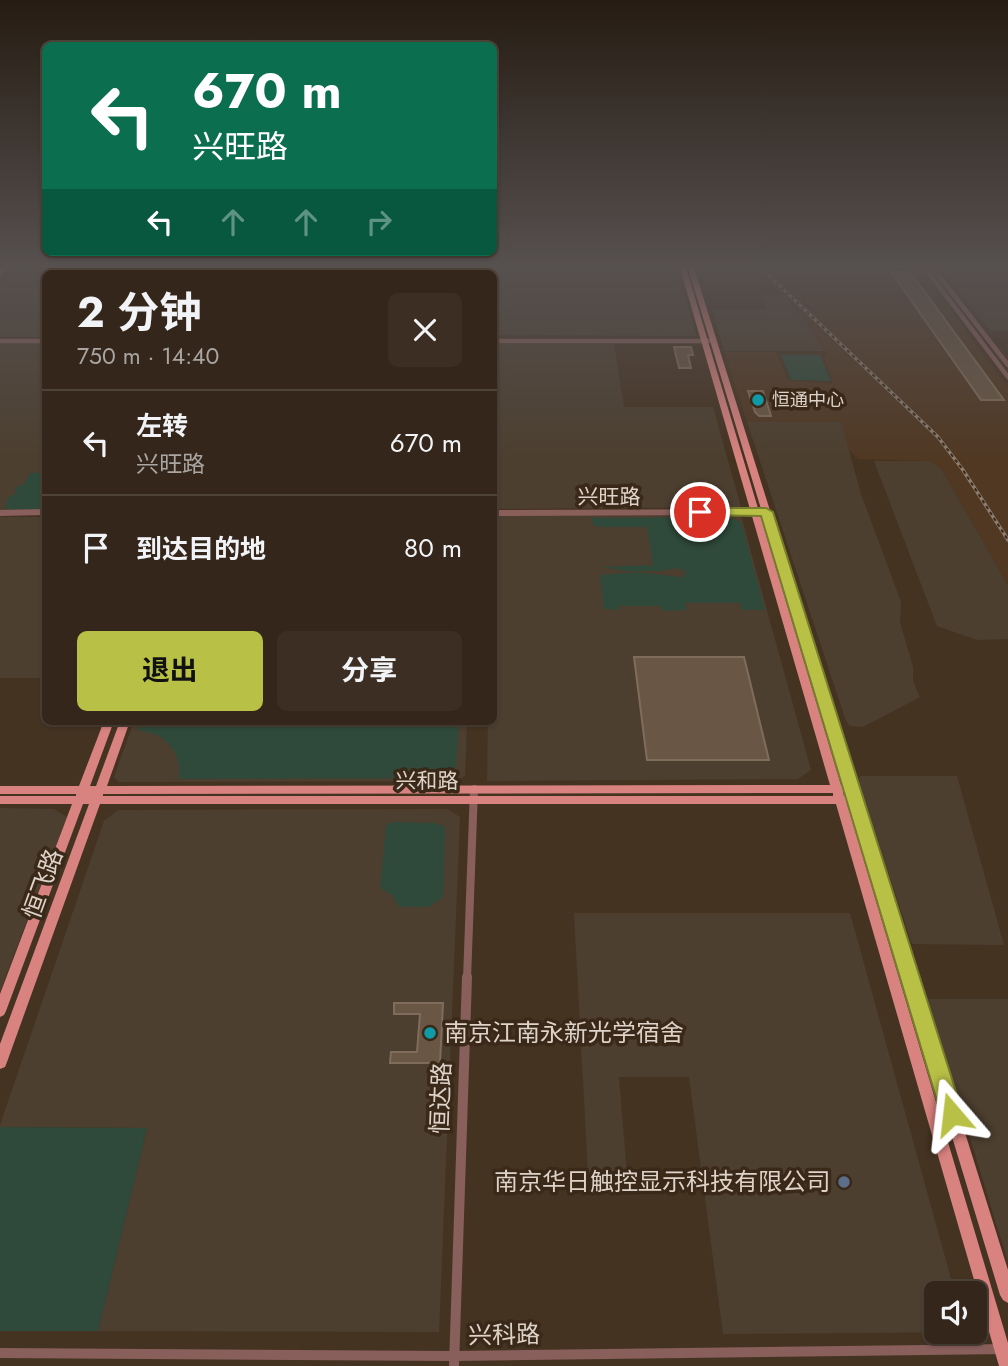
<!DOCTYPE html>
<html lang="zh">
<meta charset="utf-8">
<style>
:root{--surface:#34261a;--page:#3c2e23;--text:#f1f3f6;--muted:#a9a5a2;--line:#4e4339;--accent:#b9c046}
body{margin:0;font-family:Jost,"Noto Sans SC",sans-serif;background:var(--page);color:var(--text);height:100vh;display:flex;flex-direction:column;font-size:26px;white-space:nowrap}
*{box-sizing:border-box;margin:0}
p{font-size:23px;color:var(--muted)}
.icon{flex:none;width:38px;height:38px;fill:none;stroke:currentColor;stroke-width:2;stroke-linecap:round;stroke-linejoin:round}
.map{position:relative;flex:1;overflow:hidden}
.drawer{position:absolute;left:42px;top:270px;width:455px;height:455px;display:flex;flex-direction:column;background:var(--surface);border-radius:10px;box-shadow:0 2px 5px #0004,0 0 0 2px var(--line)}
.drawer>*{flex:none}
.top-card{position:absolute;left:42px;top:42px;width:455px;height:214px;border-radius:10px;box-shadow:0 2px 5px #0004,0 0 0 2px var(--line);background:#0b6e4f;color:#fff;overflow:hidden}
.tools{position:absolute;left:924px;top:1281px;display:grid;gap:14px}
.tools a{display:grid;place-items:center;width:63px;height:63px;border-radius:10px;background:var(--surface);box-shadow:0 2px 5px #0004,0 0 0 2px var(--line);font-size:35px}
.pin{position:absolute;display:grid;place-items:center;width:60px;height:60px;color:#fff;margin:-30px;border:4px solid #fff;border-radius:50%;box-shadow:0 2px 7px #0007}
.me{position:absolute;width:77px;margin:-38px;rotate:343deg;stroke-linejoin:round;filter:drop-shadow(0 0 5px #0008)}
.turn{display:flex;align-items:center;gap:24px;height:147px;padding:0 35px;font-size:32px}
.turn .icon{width:91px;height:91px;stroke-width:2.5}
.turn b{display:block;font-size:49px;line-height:60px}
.lanes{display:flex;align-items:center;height:66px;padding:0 35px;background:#0003;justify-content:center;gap:35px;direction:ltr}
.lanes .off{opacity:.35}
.round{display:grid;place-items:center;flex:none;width:74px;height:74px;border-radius:10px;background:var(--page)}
.head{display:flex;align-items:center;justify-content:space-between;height:119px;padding:0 35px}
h1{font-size:42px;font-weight:700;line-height:52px}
.button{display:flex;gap:14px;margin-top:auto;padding:14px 35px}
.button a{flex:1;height:80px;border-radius:10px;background:var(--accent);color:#111;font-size:28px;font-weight:700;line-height:80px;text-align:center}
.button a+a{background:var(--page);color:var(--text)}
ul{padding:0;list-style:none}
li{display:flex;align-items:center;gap:21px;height:105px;padding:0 35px;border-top:2px solid var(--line)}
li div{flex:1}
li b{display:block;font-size:26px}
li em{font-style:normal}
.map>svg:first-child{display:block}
</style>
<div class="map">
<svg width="1008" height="1366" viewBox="0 0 1008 1366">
<rect width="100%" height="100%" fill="#453322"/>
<path fill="#503823" d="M755,268H918L1008,387V585L940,467L928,461L858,459L848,449L841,422H747L724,352H776L788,380L833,384L824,356L827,355L807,322Z"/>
<path fill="#4c3f30" d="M14,268H272L270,273H46L45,337H0V282Z
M296,268H675L697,336L494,335V273H295Z
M702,268H755L771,283L707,282Z
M941,268H1008V331H990Z
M761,295H784L807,322L824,351H724L712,309H767Z
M0,343H45V510H0Z
M494,344H614L624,407H713L741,507L494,509Z
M747,422H841L861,494L901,602L900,622L913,667V681L920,697L863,727L850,726L846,721Z
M874,461H928L940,467L1008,585V639L977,640L937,626Z
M494,516H741L811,770L798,779L487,781L488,721H494Z
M0,517H45V678H0Z
M134,721H467L465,776L456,781L119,782L114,777Z
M860,776H957L1004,945L912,944L858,781Z
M0,808L54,809L67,817L0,991Z
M448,809L460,817L439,1332L98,1331L147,1128L0,1127V1125L104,821L118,810Z
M574,913H850L955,1293H936V1332H966L723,1334L689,1077H619L627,1174H588Z
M928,999H1008V1261L998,1230Z"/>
<path fill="#2f4a3a" d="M781,355H820L831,381L791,380Z
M30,473H45V509H5L8,498L16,493L15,490L19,485H24Z
M727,517L741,522L765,610H742L740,603H685L686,610L663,611L661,606H619V610L604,609L600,575L636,572L681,577H684L685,571L676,568L661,571H626L601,567L653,565L647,527H597L592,523V518Z
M142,721H459L455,778L179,779C182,753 166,732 139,731Z
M392,822L435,823L445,827L443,897L429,907H399L392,895L380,888L386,826Z
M0,1127L147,1128L98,1331H0Z"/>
<path fill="#695644" stroke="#806c5a" stroke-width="2" d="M891,272H910L1004,400H981Z
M674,347H691L693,355H688L691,368H679Z
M748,391H763L771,416H759L755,412Z
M634,657H744L769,760H647Z
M394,1003H443L440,1063H390L391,1052H417L420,1014H394Z"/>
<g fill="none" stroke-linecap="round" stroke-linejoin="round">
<path stroke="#895f5c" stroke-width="4.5" d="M925,268L1008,377
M933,268L1008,365
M0,341H46
M494,341H710"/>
<path stroke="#895f5c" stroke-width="6" d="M0,513L46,512
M494,513L767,512"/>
<path stroke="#895f5c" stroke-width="8" d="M467,979L474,789"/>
<path stroke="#895f5c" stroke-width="10" d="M0,1353L454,1356L1008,1349
M454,1366L467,977"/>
<path fill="#d98380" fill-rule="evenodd" d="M2,268H8L0,276V270Z
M277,268H283L281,273H275Z
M284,268H290L289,273H283Z
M680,268H686L841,785L844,786L845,789L843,792L844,796H848L688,268H694L1008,1270V1303L1003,1300L1000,1295L851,804H847L1008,1343V1366H999L836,804H100L7,1062L5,1067L0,1069V1044L89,804H83L6,1011L4,1015L0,1017V994L72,804H0V796H76V794H0V786H79L104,721H114L90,786H96L120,721H130L107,786L830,785ZM833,793V796H103V794Z"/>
<g stroke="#8c7d6f" stroke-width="3.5">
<path id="rail" d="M761,268L938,437L963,470L1008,540"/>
</g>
<use href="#rail" stroke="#3a2919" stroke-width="2" stroke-dasharray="3.5" stroke-linecap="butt"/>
</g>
<linearGradient id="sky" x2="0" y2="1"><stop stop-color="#261c13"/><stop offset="0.58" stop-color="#56504f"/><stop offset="1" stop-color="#56504f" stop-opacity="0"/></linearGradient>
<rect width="1008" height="459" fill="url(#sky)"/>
<path fill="#b9c046" stroke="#787d2e" stroke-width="2" d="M700,508H766L773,512L963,1114L960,1122L952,1125L944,1122L941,1114L761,516L695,515L693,512Z"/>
<g fill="#0f9aa8" stroke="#3a2919" stroke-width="2.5">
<circle cx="758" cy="400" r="7"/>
<circle cx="430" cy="1033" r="7"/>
</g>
<circle fill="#5c6f8a" stroke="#3a2919" stroke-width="2.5" cx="844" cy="1182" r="7"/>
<g text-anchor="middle" stroke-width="7" stroke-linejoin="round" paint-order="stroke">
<g font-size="18" fill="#ded3c9" stroke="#3a2919" text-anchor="start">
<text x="772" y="406">恒通中心</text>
</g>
<g font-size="21" fill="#ded3c9" stroke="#3a2919">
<text x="609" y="504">兴旺路</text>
<text x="427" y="788">兴和路</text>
</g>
<g font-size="24" fill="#ded3c9" stroke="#3a2919">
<text transform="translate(43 884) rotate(-70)" y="8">恒飞路</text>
<text transform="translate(441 1098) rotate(-88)" y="8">恒达路</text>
<text transform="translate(504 1335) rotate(-1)" y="8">兴科路</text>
</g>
<g font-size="24" fill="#ded3c9" stroke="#3a2919" text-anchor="start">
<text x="444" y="1041">南京江南永新光学宿舍</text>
<text x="830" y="1190" text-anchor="end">南京华日触控显示科技有限公司</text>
</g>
</g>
</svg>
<div class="tools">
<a><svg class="icon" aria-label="sound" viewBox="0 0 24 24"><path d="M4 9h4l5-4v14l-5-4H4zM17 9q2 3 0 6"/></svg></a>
</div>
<div class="pin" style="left:700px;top:512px;background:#d93025"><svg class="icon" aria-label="arrive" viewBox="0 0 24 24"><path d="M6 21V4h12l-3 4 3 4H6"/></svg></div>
<svg class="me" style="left:952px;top:1114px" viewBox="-20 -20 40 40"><path d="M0-17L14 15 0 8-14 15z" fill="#b9c046" stroke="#fff" stroke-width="4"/></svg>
<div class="top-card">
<div class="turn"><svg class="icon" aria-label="left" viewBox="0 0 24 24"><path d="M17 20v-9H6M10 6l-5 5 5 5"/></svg><div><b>670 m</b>兴旺路</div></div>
<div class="lanes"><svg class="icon" aria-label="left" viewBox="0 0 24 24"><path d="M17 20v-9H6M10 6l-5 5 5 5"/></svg><svg class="icon off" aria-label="ahead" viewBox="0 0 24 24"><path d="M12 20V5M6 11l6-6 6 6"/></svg><svg class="icon off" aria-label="ahead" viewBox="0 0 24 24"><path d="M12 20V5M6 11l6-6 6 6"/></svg><svg class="icon off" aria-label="right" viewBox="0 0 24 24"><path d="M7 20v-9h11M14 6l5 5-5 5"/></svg></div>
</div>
<section class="drawer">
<div class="head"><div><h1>2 分钟</h1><p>750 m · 14:40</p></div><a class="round"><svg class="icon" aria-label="close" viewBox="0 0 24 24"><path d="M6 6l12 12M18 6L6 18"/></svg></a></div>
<ul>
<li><svg class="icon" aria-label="left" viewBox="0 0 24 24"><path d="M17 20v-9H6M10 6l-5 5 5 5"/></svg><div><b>左转</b><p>兴旺路</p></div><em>670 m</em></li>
<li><svg class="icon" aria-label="arrive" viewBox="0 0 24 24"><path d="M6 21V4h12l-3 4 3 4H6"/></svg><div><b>到达目的地</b></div><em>80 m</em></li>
</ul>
<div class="button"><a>退出</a><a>分享</a></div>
</section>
</div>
